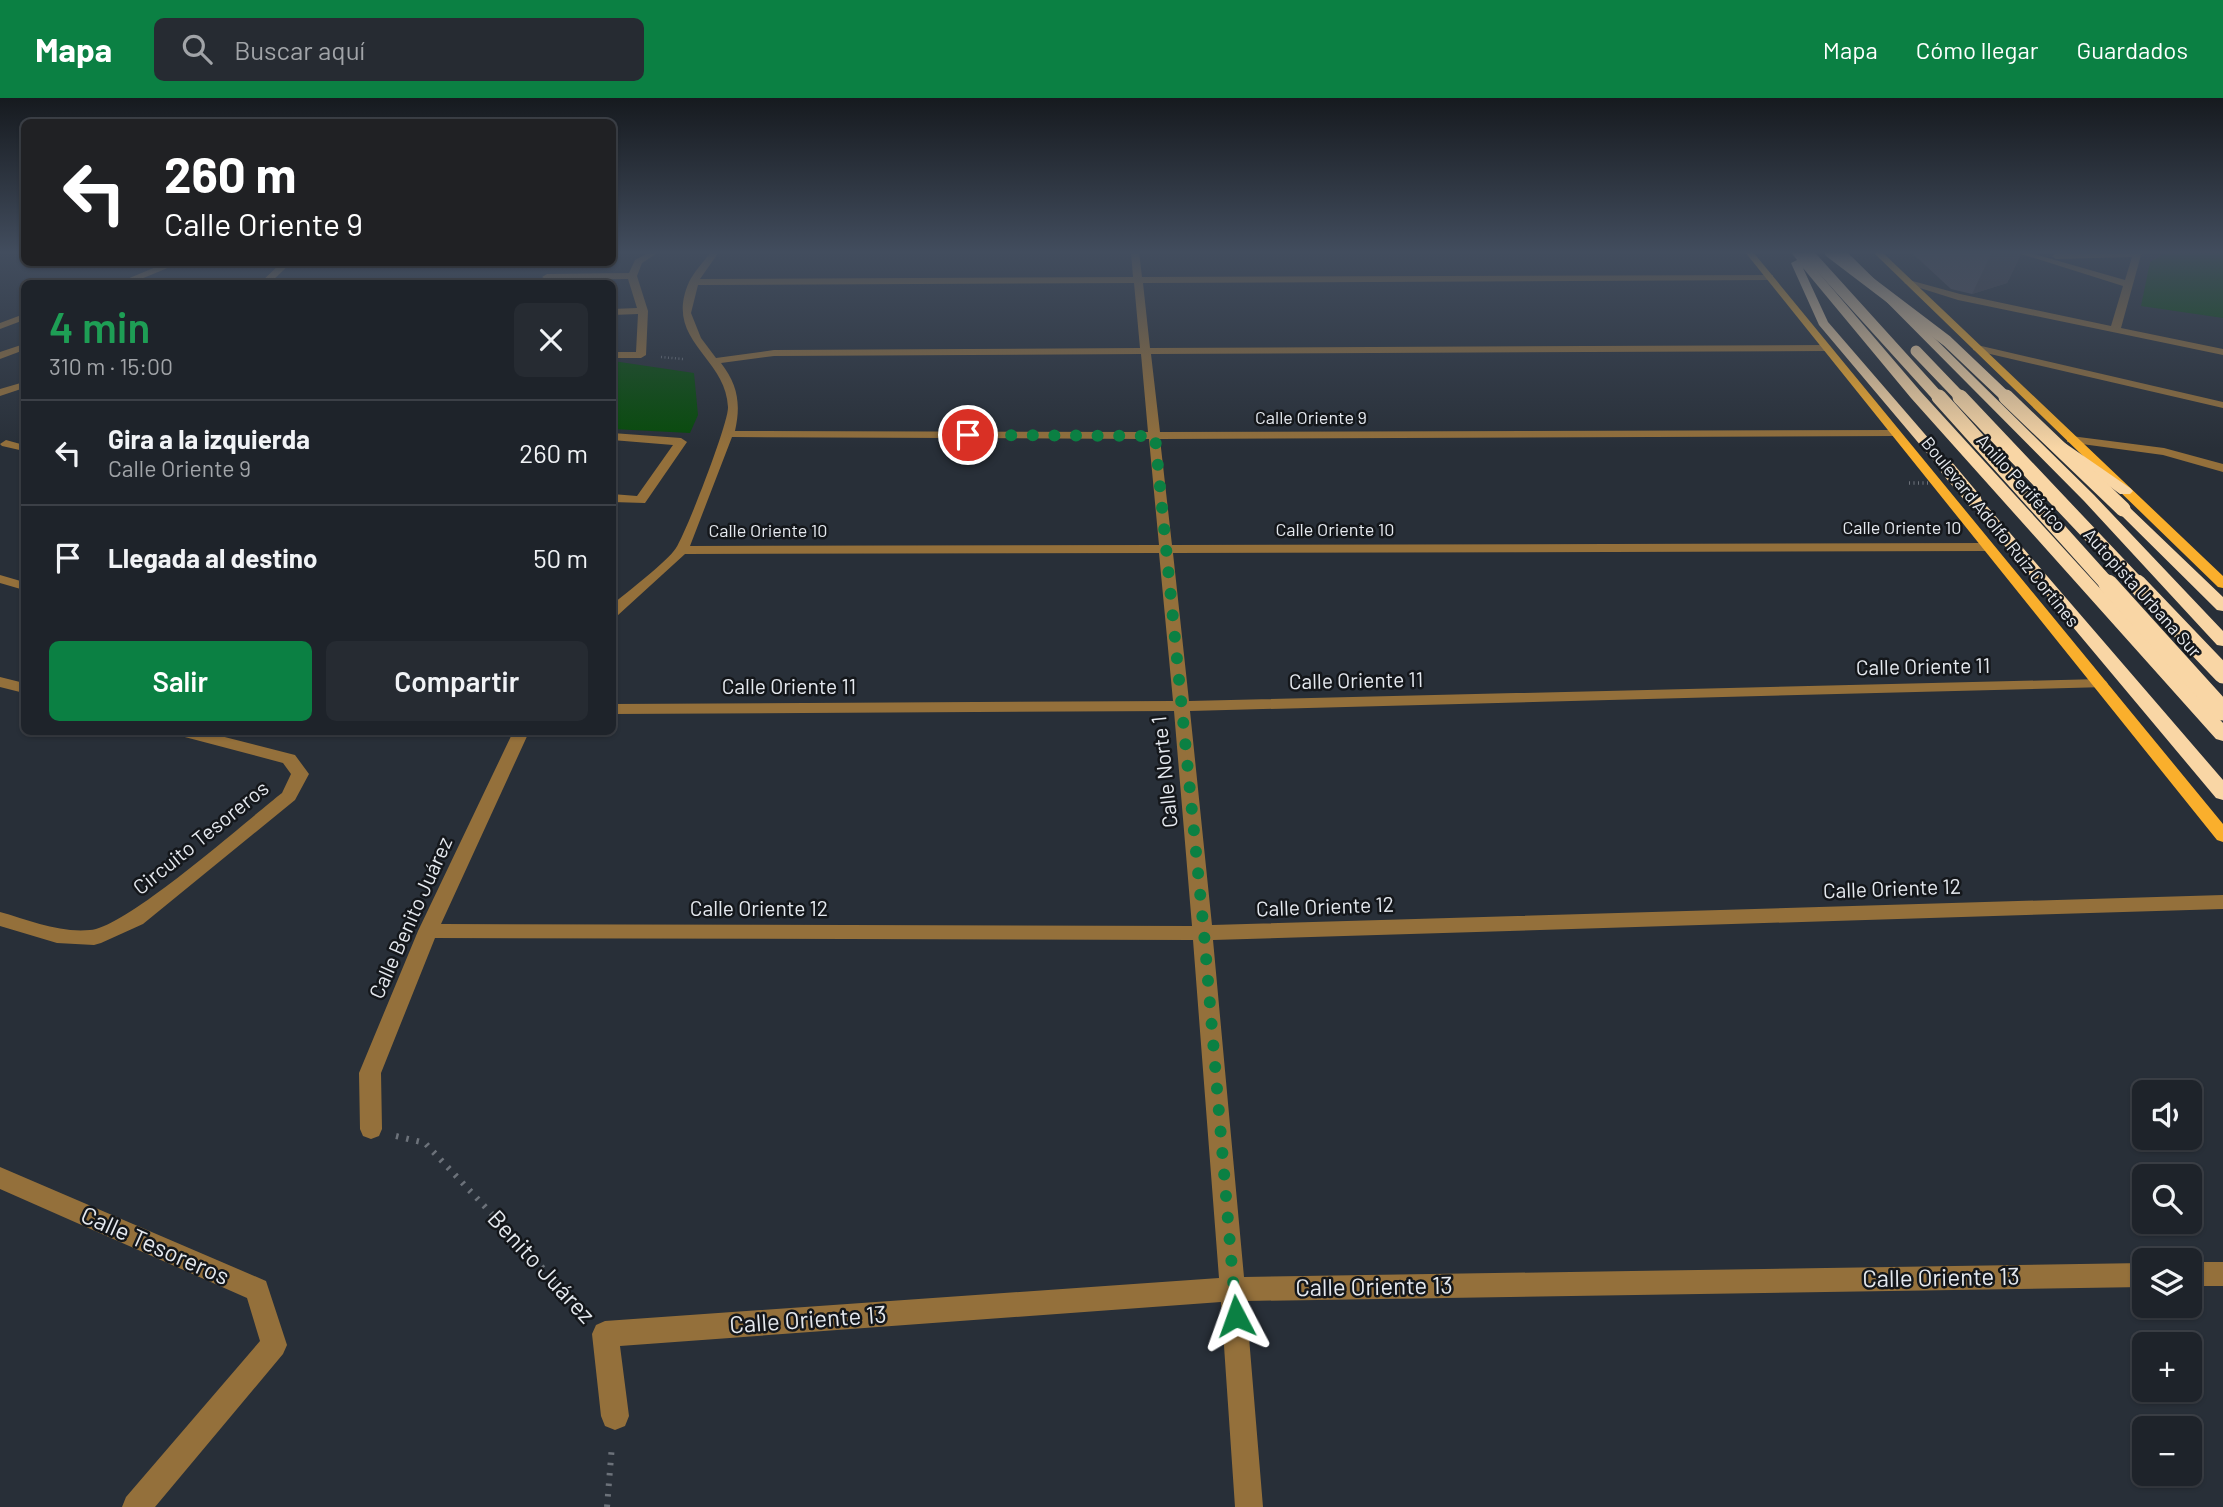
<!DOCTYPE html>
<html lang="es">
<meta charset="utf-8">
<style>
:root{--surface:#1e232a;--page:#262b32;--text:#f1f3f6;--muted:#a1a4a8;--line:#3c4047;--accent:#0b8043}
body{margin:0;font-family:Barlow,sans-serif;background:var(--page);color:var(--text);height:100vh;display:flex;flex-direction:column;font-size:26px;white-space:nowrap}
*{box-sizing:border-box;margin:0}
p{font-size:23px;color:var(--muted)}
.icon{flex:none;width:38px;height:38px;fill:none;stroke:currentColor;stroke-width:2;stroke-linecap:round;stroke-linejoin:round}
.map{position:relative;flex:1;overflow:hidden}
.panel{position:absolute;left:21px;top:182px;width:595px;height:455px;display:flex;flex-direction:column;background:var(--surface);border-radius:10px;box-shadow:0 2px 5px #0004,0 0 0 2px var(--line)}
.panel>*{flex:none}
.top-card{position:absolute;left:21px;top:21px;width:595px;height:147px;border-radius:10px;box-shadow:0 2px 5px #0004,0 0 0 2px var(--line);background:#202124;color:#fff;overflow:hidden}
.controls{position:absolute;left:2132px;top:982px;display:grid;gap:14px}
.controls a{display:grid;place-items:center;width:70px;height:70px;border-radius:10px;background:var(--surface);box-shadow:0 2px 5px #0004,0 0 0 2px var(--line);font-size:35px}
.pin{position:absolute;display:grid;place-items:center;width:60px;height:60px;color:#fff;margin:-30px;border:4px solid #fff;border-radius:50%;box-shadow:0 2px 7px #0007}
.me{position:absolute;width:77px;margin:-38px;rotate:356deg;stroke-linejoin:round;filter:drop-shadow(0 0 5px #0008)}
.turn{display:flex;align-items:center;gap:24px;height:147px;padding:0 28px;font-size:32px}
.turn .icon{width:91px;height:91px;stroke-width:2.5}
.turn b{display:block;font-size:49px;line-height:60px}
.round{display:grid;place-items:center;flex:none;width:74px;height:74px;border-radius:10px;background:var(--page)}
.headline{display:flex;align-items:center;justify-content:space-between;height:119px;padding:0 28px}
h1{font-size:42px;font-weight:600;line-height:52px;color:#1e9e55}
.action{display:flex;gap:14px;margin-top:auto;padding:14px 28px}
.action a{flex:1;height:80px;border-radius:10px;background:var(--accent);color:#fff;font-size:28px;font-weight:600;line-height:80px;text-align:center}
.action a+a{background:var(--page);color:var(--text)}
ul{padding:0;list-style:none}
li{display:flex;align-items:center;gap:21px;height:105px;padding:0 28px;border-top:2px solid var(--line)}
li div{flex:1}
li b{display:block;font-size:26px}
li em{font-style:normal}
header{display:flex;align-items:center;gap:42px;box-sizing:border-box;height:98px;padding:0 35px;background:var(--accent);color:#fff}
header strong{font-size:33px}
nav{display:flex;gap:38px;margin-inline-start:auto;font-size:24px}
.search{width:490px;height:63px;background:var(--page);display:flex;align-items:center;gap:18px;box-sizing:border-box;padding:0 24px;border-radius:10px;color:var(--muted);font-size:26px}
.map>svg:first-child{display:block}
</style>
<header>
<strong>Mapa</strong>
<div class="search"><svg class="icon" aria-label="search" viewBox="0 0 24 24"><circle cx="10" cy="10" r="6"/><path d="M15 15l6 6"/></svg>Buscar aquí</div>
<nav><a>Mapa</a><a>Cómo llegar</a><a>Guardados</a></nav>
</header>
<div class="map">
<svg width="2223" height="1409" viewBox="0 0 2223 1409">
<rect width="100%" height="100%" fill="#282f38"/>
<path fill="#064b09" d="M2176,154H2223V220L2141,208L2150,164L2163,157Z
M613,263L694,275L698,317L690,335L613,331Z"/>
<g fill="none" stroke-linecap="round" stroke-linejoin="round">
<path stroke="#6c727a" stroke-width="2.5" stroke-dasharray="1 2.5" stroke-linecap="butt" d="M661,259L683,261"/>
<path stroke="#6c727a" stroke-width="6" stroke-dasharray="2.5 8" stroke-linecap="butt" d="M396,1038L425,1045L586,1216
M607,1409L612,1347"/>
<path fill="#94703b" fill-rule="evenodd" d="M650,154H659L642,165L637,178L648,213L646,257L641,260H612V254H636L638,216L612,217V211L637,210L628,181L547,182L542,179L547,176L629,175L635,162Z
M711,154H719L700,181L1133,179L1131,154H1139L1142,179L1773,177V181L1770,182L1143,185L1150,250L1826,247L1831,250L1826,253L1151,256L1160,334L1895,332L1901,335L1895,338L1160,341L1172,447L1988,445L1995,449L1988,453L1173,455L1189,603L2100,581L2106,583L2108,586L2106,589L1190,613L1212,827L2223,797V811L1213,842L1244,1179L2144,1165V1189L1246,1203L1263,1409H1235L1221,1204L620,1248L629,1318L625,1328L615,1332L605,1328L601,1318L592,1236L596,1227L605,1223L1219,1180L1193,842L435,840L381,975L382,1031L379,1038L371,1041L363,1038L360,1031L359,975L418,833L513,634H529L441,826L1192,828L1174,613L612,616V606L1173,603L1159,455L685,456L617,518L612,519V507C628,493 667,464 676,450C686,435 729,324 728,309C726,258 663,243 689,184C694,174 704,163 711,154ZM1134,185L1140,250L774,252L716,260L701,240L691,215L698,187ZM1141,256L1148,334L735,333C741,306 738,287 721,265L774,258ZM732,339L1149,341L1159,447L690,448Z
M2015,154H2027L2125,182L2132,159L2056,161L2052,158L2056,155L2145,154L2141,157L2121,230L2223,251V257L1958,202L1904,185L1909,182L1960,196L2111,228L2123,188Z
M168,164H182L129,186H115Z
M282,164H292L269,186H259Z
M185,181L189,186H179Z
M24,216V222L0,231V225Z
M24,246V252L0,261V254Z
M1977,247L2223,304V310L1973,252V248Z
M24,284V290L0,298V291Z
M612,335L681,340L687,344L645,405L612,404V396L637,398L673,347L612,342Z
M2071,338L2164,350L2223,366V374L2163,357L2067,344V340Z
M6,342L24,347V353L2,348L0,346Z
M0,477L24,484V492L0,485Z
M0,579L24,585V595L0,589Z
M179,634H205L295,657L309,676L295,702L143,826L101,845L94,847L57,845L0,828V814C29,822 59,835 90,832C126,830 247,722 282,695L291,676L283,665L181,638Z
M0,1069L266,1183L287,1247L283,1256L155,1409H122L126,1399L260,1243L247,1200L0,1091Z
M2189,1164H2223V1188H2189Z"/>
<path fill="#faaf2c" fill-rule="evenodd" d="M1745,154H1753L2223,726V744L2217,742Z
M1873,154H1882L2223,478V490L2218,489Z"/>
<path fill="#f9d6a5" fill-rule="evenodd" d="M1791,154H1801L1921,294L2223,625V643L2216,641L1911,300L1803,170L1828,224L1955,371L1948,375L1943,374L1819,227L1791,165L1797,162Z
M1837,154H1847L2094,397L2223,533V548L2217,547L2084,403Z
M2059,341L2130,390L2133,393L2130,396H2120L2054,348V342Z
M1974,397L1979,399L2223,682V702L2216,700L1969,405L1966,402Z
M2123,406L2128,408L2223,499V513L2217,512L2118,414L2115,411L2118,408Z"/>
<path stroke="#6c727a" stroke-width="3.5" stroke-dasharray="1 3.5" stroke-linecap="butt" d="M1909,385H1929"/>
<path stroke="#f9d6a5" stroke-width="11" d="M1807,154L1940,301
M1830,154L1947,243L2008,301
M1916,253L1962,301"/>
<path stroke="#f9d6a5" stroke-width="15" d="M1939,299L2109,488
M1960,299L2139,488
M2006,299L2123,411
M1948,371L1974,402"/>
<path stroke="#f9d6a5" stroke-width="19" d="M2108,486L2223,613
M2137,486L2223,576"/>
</g>
<path fill="#53505a" d="M1914,154H2022L2007,185L1972,196L1951,191L1913,156Z"/>
<path fill="#43414a" d="M1992,154H2022L2007,185L1972,196Z"/>
<linearGradient id="sky" x2="0" y2="1"><stop stop-color="#161a1f"/><stop offset="0.44" stop-color="#424d5e"/><stop offset="1" stop-color="#424d5e" stop-opacity="0"/></linearGradient>
<rect width="2223" height="351" fill="url(#sky)"/>
<g fill="none" stroke-linecap="round" stroke-linejoin="round">
<path stroke="#0b8043" stroke-width="12" stroke-dasharray="0 21.6" d="M968,337L1155,338L1204,835L1236,1218"/>
</g>
<g text-anchor="middle" stroke-width="5" stroke-linejoin="round" paint-order="stroke">
<g font-size="18" fill="#e5e9ef" stroke="#14171b">
<text x="1311" y="326">Calle Oriente 9</text>
<text transform="translate(2021 385) rotate(48)" y="6">Anillo Periférico</text>
<text x="1902" y="436">Calle Oriente 10</text>
<text x="1335" y="438">Calle Oriente 10</text>
<text x="768" y="439">Calle Oriente 10</text>
<text transform="translate(2000 434) rotate(51)" y="6">Boulevard Adolfo Ruiz Cortines</text>
<text transform="translate(2142 495) rotate(48)" y="6">Autopista Urbana Sur</text>
</g>
<g font-size="21" fill="#e5e9ef" stroke="#14171b">
<text transform="translate(1923 569) rotate(-1)" y="7">Calle Oriente 11</text>
<text transform="translate(1356 583) rotate(-1)" y="7">Calle Oriente 11</text>
<text x="789" y="596">Calle Oriente 11</text>
<text transform="translate(1165 674) rotate(-96)" y="7">Calle Norte 1</text>
<text transform="translate(201 740) rotate(-39)" y="7">Circuito Tesoreros</text>
<text transform="translate(1892 791) rotate(-2)" y="7">Calle Oriente 12</text>
<text transform="translate(1325 809) rotate(-2)" y="7">Calle Oriente 12</text>
<text x="759" y="818">Calle Oriente 12</text>
<text transform="translate(411 820) rotate(-66)" y="7">Calle Benito Juárez</text>
</g>
<g font-size="24" fill="#e5e9ef" stroke="#14171b">
<text transform="translate(155 1148) rotate(24)" y="8">Calle Tesoreros</text>
<text transform="translate(541 1169) rotate(47)" y="8">Benito Juárez</text>
<text transform="translate(1941 1180) rotate(-1)" y="8">Calle Oriente 13</text>
<text transform="translate(1374 1189) rotate(-1)" y="8">Calle Oriente 13</text>
<text transform="translate(808 1222) rotate(-4)" y="8">Calle Oriente 13</text>
</g>
</g>
</svg>
<div class="controls">
<a><svg class="icon" aria-label="sound" viewBox="0 0 24 24"><path d="M4 9h4l5-4v14l-5-4H4zM17 9q2 3 0 6"/></svg></a>
<a><svg class="icon" aria-label="search" viewBox="0 0 24 24"><circle cx="10" cy="10" r="6"/><path d="M15 15l6 6"/></svg></a>
<a><svg class="icon" aria-label="layers" viewBox="0 0 24 24"><path d="M12 4l9 5-9 5-9-5zM3 14l9 5 9-5"/></svg></a>
<a>+</a>
<a>−</a>
</div>
<div class="pin" style="left:968px;top:337px;background:#d93025"><svg class="icon" aria-label="arrive" viewBox="0 0 24 24"><path d="M6 21V4h12l-3 4 3 4H6"/></svg></div>
<svg class="me" style="left:1236px;top:1218px" viewBox="-20 -20 40 40"><path d="M0-17L14 15 0 8-14 15z" fill="#0b8043" stroke="#fff" stroke-width="4"/></svg>
<div class="top-card">
<div class="turn"><svg class="icon" aria-label="left" viewBox="0 0 24 24"><path d="M17 20v-9H6M10 6l-5 5 5 5"/></svg><div><b>260 m</b>Calle Oriente 9</div></div>
</div>
<section class="panel">
<div class="headline"><div><h1>4 min</h1><p>310 m · 15:00</p></div><a class="round"><svg class="icon" aria-label="close" viewBox="0 0 24 24"><path d="M6 6l12 12M18 6L6 18"/></svg></a></div>
<ul>
<li><svg class="icon" aria-label="left" viewBox="0 0 24 24"><path d="M17 20v-9H6M10 6l-5 5 5 5"/></svg><div><b>Gira a la izquierda</b><p>Calle Oriente 9</p></div><em>260 m</em></li>
<li><svg class="icon" aria-label="arrive" viewBox="0 0 24 24"><path d="M6 21V4h12l-3 4 3 4H6"/></svg><div><b>Llegada al destino</b></div><em>50 m</em></li>
</ul>
<div class="action"><a>Salir</a><a>Compartir</a></div>
</section>
</div>
